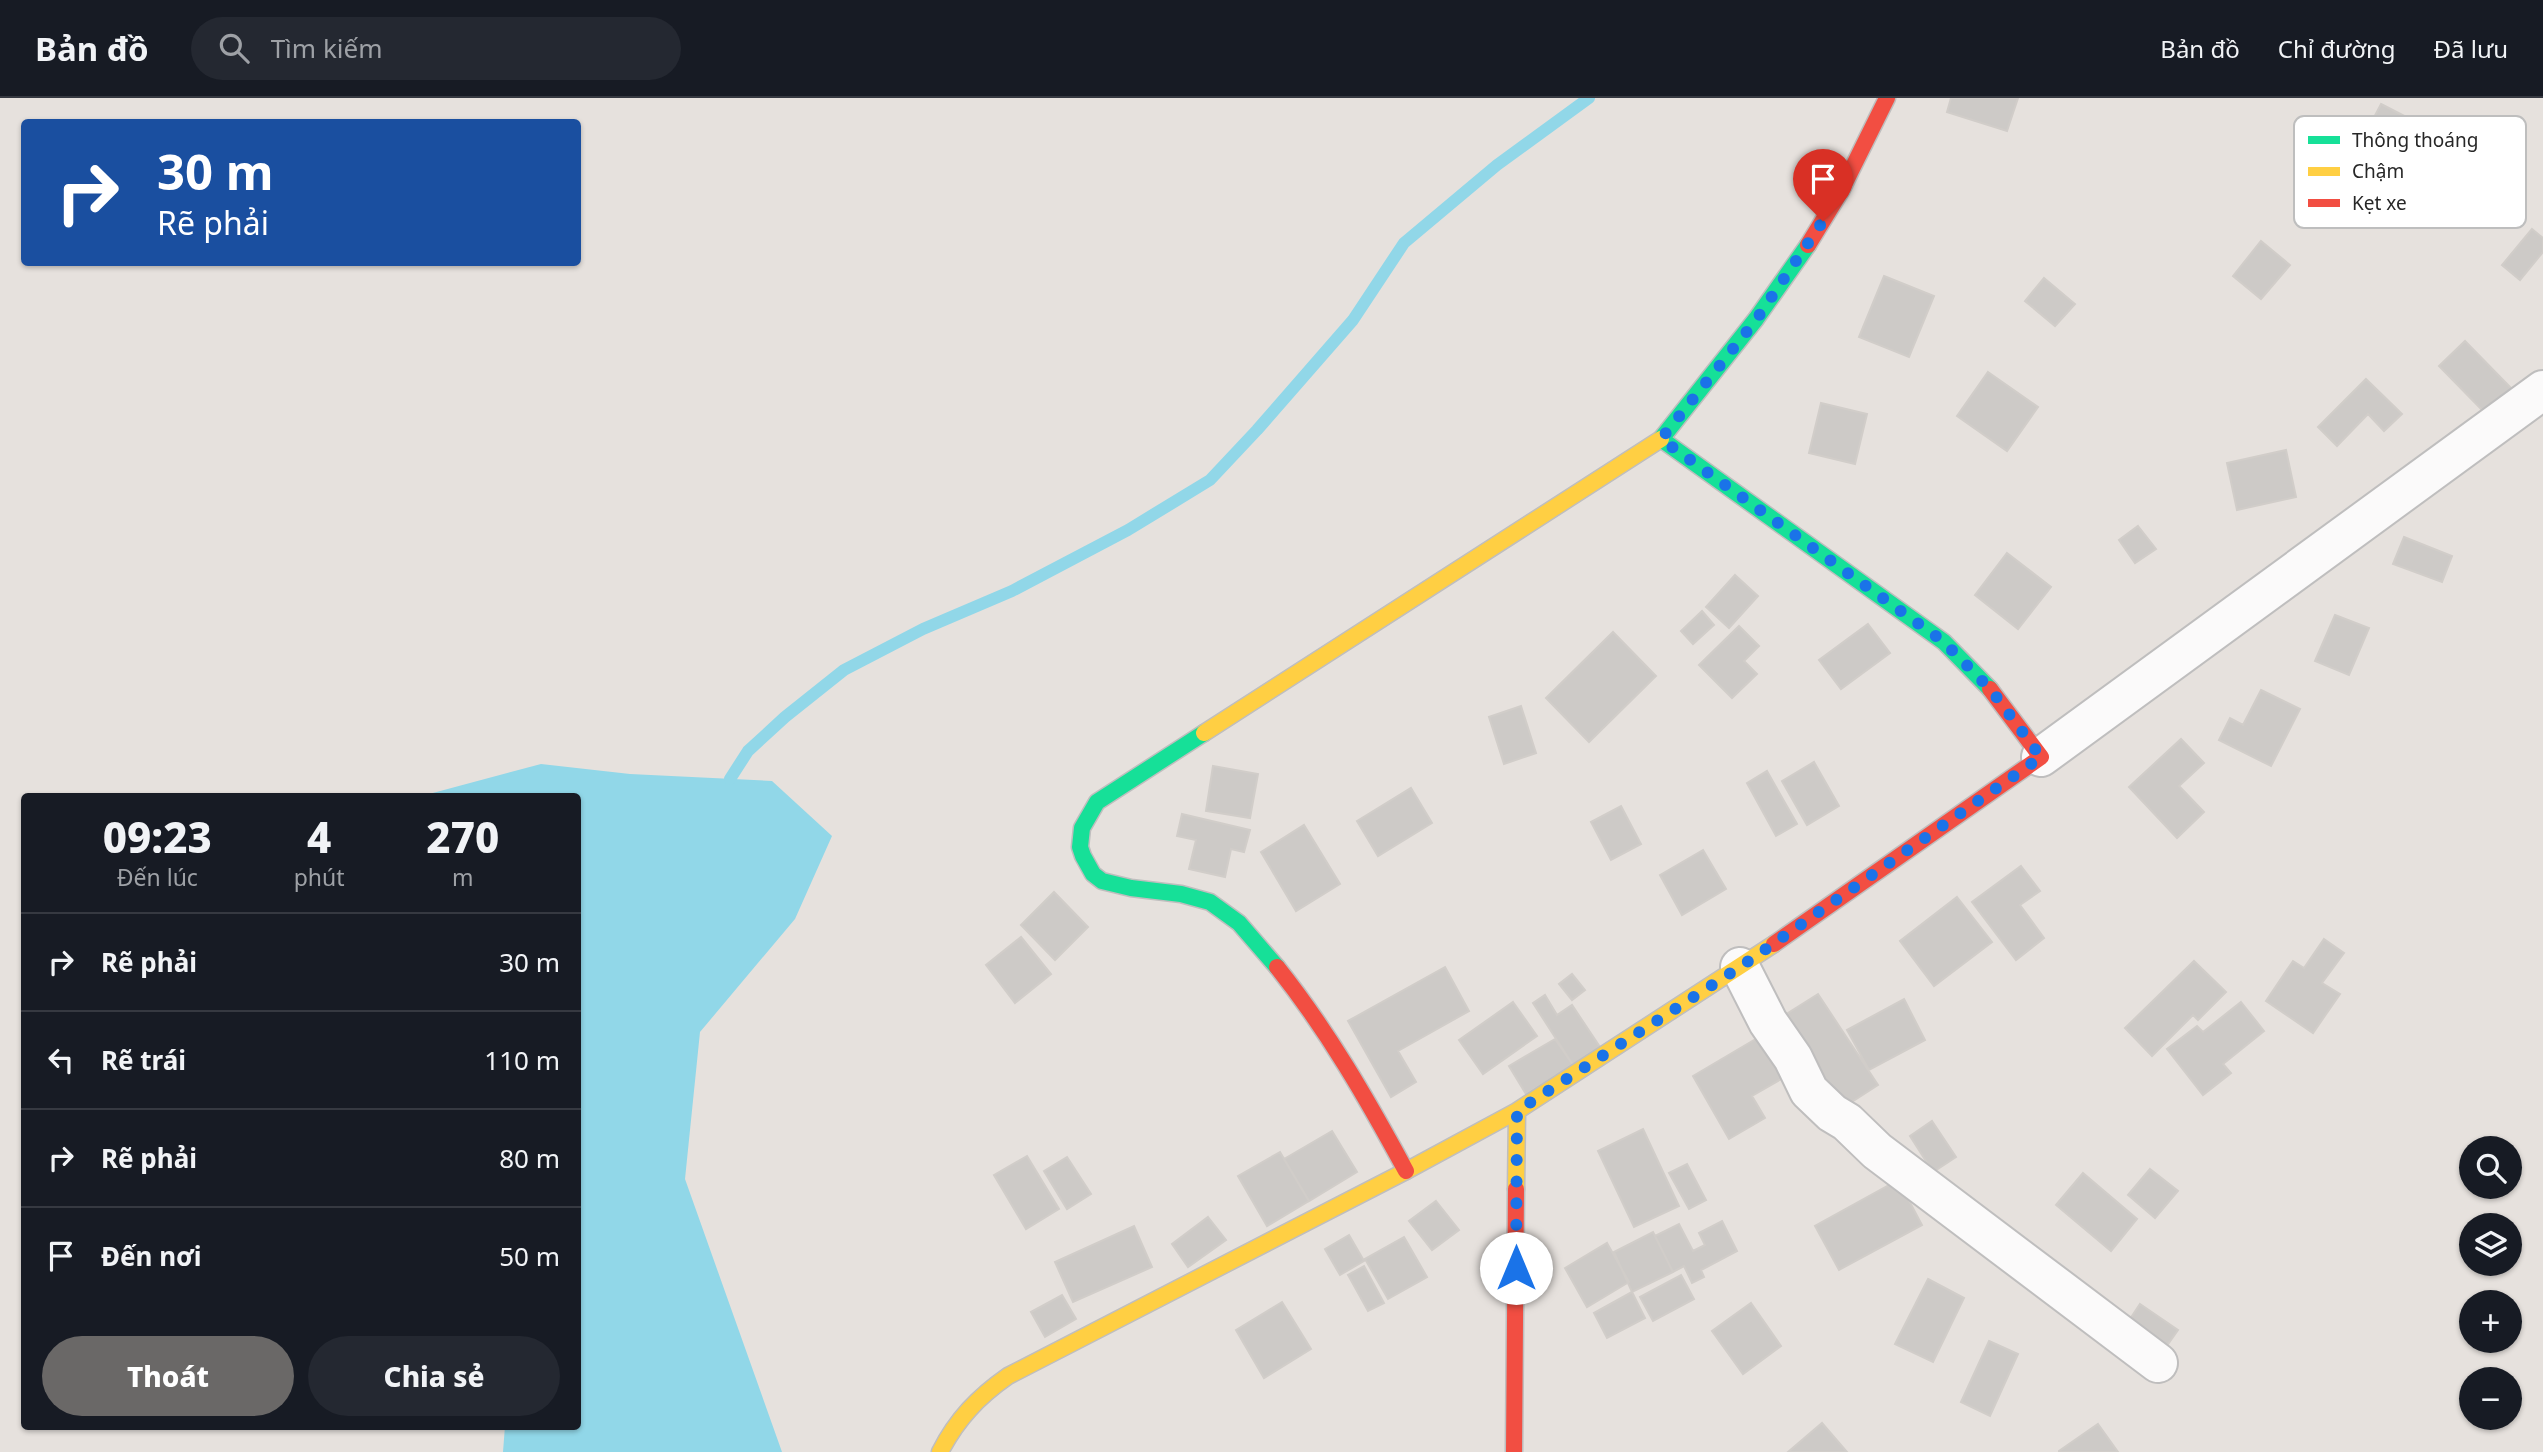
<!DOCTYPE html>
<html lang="vi">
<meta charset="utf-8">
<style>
:root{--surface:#171b24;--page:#242831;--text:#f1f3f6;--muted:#9ea1a6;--line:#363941;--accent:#6a6867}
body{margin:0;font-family:"Noto Sans",sans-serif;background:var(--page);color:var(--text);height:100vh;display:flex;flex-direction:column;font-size:26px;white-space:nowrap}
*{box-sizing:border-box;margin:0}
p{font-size:23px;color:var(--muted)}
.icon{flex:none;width:38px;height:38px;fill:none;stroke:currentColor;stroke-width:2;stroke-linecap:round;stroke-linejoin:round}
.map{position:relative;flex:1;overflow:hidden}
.details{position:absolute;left:21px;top:695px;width:560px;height:637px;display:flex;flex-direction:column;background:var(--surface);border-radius:7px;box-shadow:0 2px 5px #0004}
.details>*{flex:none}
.top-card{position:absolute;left:21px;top:21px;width:560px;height:147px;border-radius:7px;box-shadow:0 2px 5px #0004;background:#1a4fa0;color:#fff;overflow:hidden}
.fabs{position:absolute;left:2459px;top:1038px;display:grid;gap:14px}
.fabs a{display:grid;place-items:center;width:63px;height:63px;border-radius:50%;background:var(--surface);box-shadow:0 2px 5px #0004;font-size:35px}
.pin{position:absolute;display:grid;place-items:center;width:60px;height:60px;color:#fff;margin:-72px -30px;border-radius:50% 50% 50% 0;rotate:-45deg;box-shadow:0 0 7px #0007}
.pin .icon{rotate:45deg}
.me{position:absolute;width:77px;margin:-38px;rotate:0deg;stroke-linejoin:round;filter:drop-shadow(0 0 5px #0008)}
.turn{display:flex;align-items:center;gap:24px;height:147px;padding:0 21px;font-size:32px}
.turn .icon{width:91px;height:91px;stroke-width:2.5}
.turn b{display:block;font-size:49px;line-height:60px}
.eta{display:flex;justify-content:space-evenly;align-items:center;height:119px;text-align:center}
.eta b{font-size:42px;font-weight:800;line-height:49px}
.action{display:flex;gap:14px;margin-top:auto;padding:14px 21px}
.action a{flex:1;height:80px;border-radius:42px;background:var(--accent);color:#fff;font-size:28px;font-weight:800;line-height:80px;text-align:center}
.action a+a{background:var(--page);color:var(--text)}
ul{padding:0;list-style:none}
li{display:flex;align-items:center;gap:21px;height:98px;padding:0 21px;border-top:2px solid var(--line)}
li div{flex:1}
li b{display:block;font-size:26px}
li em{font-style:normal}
header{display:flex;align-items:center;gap:42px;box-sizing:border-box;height:98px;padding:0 35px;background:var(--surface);border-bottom:2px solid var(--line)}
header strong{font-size:33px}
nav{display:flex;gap:38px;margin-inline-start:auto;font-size:24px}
.search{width:490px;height:63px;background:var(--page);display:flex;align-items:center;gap:18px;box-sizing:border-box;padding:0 24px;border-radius:38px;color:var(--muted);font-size:26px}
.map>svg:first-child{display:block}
</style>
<header>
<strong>Bản đồ</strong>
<div class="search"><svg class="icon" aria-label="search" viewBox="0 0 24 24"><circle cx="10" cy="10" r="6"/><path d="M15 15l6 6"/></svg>Tìm kiếm</div>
<nav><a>Bản đồ</a><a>Chỉ đường</a><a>Đã lưu</a></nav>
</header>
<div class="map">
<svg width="2543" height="1354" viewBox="0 0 2543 1354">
<rect width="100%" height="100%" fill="#e6e1dd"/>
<path fill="#91d7e8" d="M541,666L630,676L772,683L832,738L795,821L700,934L685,1081L782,1354H503L505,1328H578V698H426L429,696Z"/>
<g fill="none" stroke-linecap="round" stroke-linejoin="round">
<path stroke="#91d7e8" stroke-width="12" d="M730,681L748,653L785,619L844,572L923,531L1012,493L1128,432L1210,382L1257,332L1353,222L1404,145L1497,67L1589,0"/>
</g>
<path fill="#cdcac7" stroke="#d1cdc9" stroke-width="2" d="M1951,0H2018L2007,33L1947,14Z
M2381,6L2418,25L2398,64L2361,44Z
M2532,131L2543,140V154L2520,182L2502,167Z
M2261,143L2290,167L2261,201L2233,178Z
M1884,178L1934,198L1909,259L1859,239Z
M2044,180L2075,206L2055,228L2025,203Z
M2465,243L2512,291L2487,317L2439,268Z
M1988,274L2038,309L2007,353L1957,318Z
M2366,281L2402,316L2384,333L2368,316L2337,348L2318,329Z
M1821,305L1867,316L1855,366L1809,355Z
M2286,352L2296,399L2237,412L2227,365Z
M2138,428L2156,451L2135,465L2119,442Z
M2404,439L2452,458L2442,484L2393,466Z
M2007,455L2051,489L2018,531L1975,497Z
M1735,477L1758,498L1729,530L1706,509Z
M1702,513L1714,527L1693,546L1681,533Z
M2335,517L2369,530L2349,577L2315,563Z
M1868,526L1890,555L1841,591L1819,562Z
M1739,528L1759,548L1744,563L1757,576L1732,600L1699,567Z
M1613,534L1656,578L1589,644L1546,600Z
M2261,592L2300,611L2271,668L2219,642L2230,620L2243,627Z
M1521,608L1536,655L1504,666L1489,619Z
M2181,641L2204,665L2179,688L2204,714L2177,740L2129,689Z
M1814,664L1839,708L1807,727L1782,683Z
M1213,668L1258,676L1250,720L1206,713Z
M1767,673L1797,726L1776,738L1747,685Z
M1411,690L1432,725L1378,758L1357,723Z
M1621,708L1641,746L1611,762L1591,724Z
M1182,716L1250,732L1244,754L1231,751L1225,779L1189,771L1196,742L1177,738Z
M1304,727L1340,786L1296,813L1261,754Z
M1703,752L1726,791L1682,817L1660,777Z
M2021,768L2040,793L2020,807L2044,840L2016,862L1972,804Z
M1054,794L1088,829L1055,862L1021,827Z
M1957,799L1992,844L1934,888L1900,843Z
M1021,839L1051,876L1015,905L986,867Z
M2324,841L2344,855L2322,885L2340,896L2313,935L2266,903L2293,863L2304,870Z
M2194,863L2226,894L2198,922L2193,917L2152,958L2125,930Z
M1445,869L1469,913L1398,953L1416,984L1391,999L1348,923Z
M1572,876L1585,892L1572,902L1559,886Z
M1818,896L1878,987L1839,1012L1780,920Z
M1545,897L1557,917L1572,907L1600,949L1573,967L1533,905Z
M1904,901L1925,942L1869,972L1847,932Z
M1513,904L1537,938L1483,976L1459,942Z
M2241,904L2264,933L2223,966L2231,975L2203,997L2167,951L2197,928L2203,934Z
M1759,939L1783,980L1752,998L1765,1020L1729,1041L1693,978Z
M1555,941L1573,967L1526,996L1509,968Z
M1932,1023L1956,1059L1933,1074L1910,1038Z
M1643,1031L1679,1108L1634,1129L1598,1053Z
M1332,1033L1357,1074L1309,1103L1284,1061Z
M1280,1054L1309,1103L1267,1128L1238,1078Z
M1027,1058L1059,1111L1026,1131L994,1077Z
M1067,1059L1091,1096L1067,1111L1044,1073Z
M1687,1066L1706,1102L1689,1111L1669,1075Z
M2150,1071L2178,1093L2155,1120L2128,1097Z
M2083,1075L2137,1121L2111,1153L2056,1107Z
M1898,1082L1922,1127L1839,1172L1815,1128Z
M1436,1103L1459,1132L1432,1152L1409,1123Z
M1208,1119L1226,1142L1188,1169L1172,1146Z
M1722,1123L1737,1153L1701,1172L1704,1179L1692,1185L1684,1168L1673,1174L1655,1138L1679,1126L1693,1153L1705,1147L1699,1135Z
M1134,1128L1152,1169L1073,1204L1055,1164Z
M1653,1134L1673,1174L1632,1194L1614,1154Z
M1349,1137L1364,1163L1340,1177L1325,1151Z
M1404,1139L1427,1179L1388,1201L1365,1161Z
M1607,1145L1629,1184L1587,1209L1565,1170Z
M1364,1168L1384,1205L1368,1213L1348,1177Z
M1681,1177L1694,1201L1653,1223L1640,1199Z
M1928,1181L1964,1200L1933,1264L1895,1246Z
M1632,1194L1645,1220L1607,1240L1594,1215Z
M1062,1197L1076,1221L1045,1239L1031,1214Z
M1282,1204L1311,1251L1264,1280L1236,1232Z
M1751,1205L1781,1248L1743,1276L1712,1233Z
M2140,1206L2178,1232L2161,1256L2124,1230Z
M1989,1243L2018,1256L1990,1318L1961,1304Z
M1822,1325L1847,1354H1788Z
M2098,1326L2118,1354H2059V1353Z"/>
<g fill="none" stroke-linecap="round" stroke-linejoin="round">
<g stroke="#bfbebe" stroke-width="42">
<path id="street" d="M2041,659L2543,292
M1740,869L1768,924L1793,960L1809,993L1832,1015L1847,1024L1877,1053L2158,1265"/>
</g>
<g stroke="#bfbebe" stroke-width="19">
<path id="fast" d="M1808,147L1756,221L1661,341L1944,544L1990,591
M1204,635L1097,704L1082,730L1080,749L1083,758L1093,776L1102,783L1131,790L1181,796L1210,804L1239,825L1277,869"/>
</g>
<g stroke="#bfbebe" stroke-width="19">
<path id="slow" d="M1204,635L1661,341
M1516,1091L1517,1013L1774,846
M940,1354C957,1321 978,1299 1008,1278L1406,1073L1517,1013"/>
</g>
<g stroke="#bfbebe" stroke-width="19">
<path id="jam" d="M1808,147L1841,93L1887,0
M1774,846L2041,659L1990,591
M1277,869C1328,933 1367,1001 1406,1073
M1514,1354L1516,1091"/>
</g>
<use href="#street" stroke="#fbfafa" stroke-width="38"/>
<use href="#fast" stroke="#16e098" stroke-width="16"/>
<use href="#slow" stroke="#ffcf43" stroke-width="16"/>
<use href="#jam" stroke="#f24e42" stroke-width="16"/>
</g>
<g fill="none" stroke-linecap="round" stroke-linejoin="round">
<path stroke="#1a73e8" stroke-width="12" stroke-dasharray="0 21.6" d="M1516,1170L1517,1013L1740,869L2041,659L1992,593L1944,544L1661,341L1756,222L1823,123"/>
</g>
<rect x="2294" y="18" width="232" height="112" rx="10" fill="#fff" stroke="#bebebe" stroke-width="2"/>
<rect x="2308" y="38" width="32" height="8" fill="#16e098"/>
<rect x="2308" y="69" width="32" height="9" fill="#ffcf43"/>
<rect x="2308" y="101" width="32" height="8" fill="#f24e42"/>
<g font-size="19" fill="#272727">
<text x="2352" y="49">Thông thoáng</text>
<text x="2352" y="80">Chậm</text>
<text x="2352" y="112">Kẹt xe</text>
</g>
</svg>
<div class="fabs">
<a><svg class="icon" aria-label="search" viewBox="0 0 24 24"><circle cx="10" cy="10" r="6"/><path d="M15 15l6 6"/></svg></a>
<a><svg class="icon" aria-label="layers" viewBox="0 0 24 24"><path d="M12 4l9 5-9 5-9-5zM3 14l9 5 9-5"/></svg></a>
<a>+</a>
<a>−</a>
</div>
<div class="pin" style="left:1823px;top:123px;background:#d93025"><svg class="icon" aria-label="arrive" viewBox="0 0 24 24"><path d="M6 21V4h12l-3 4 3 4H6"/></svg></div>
<svg class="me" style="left:1516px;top:1170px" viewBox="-20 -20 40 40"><circle r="19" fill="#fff"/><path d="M0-13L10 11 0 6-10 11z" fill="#1a73e8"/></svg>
<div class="top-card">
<div class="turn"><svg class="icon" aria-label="right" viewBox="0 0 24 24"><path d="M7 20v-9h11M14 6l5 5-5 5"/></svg><div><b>30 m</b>Rẽ phải</div></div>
</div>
<section class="details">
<div class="eta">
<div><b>09:23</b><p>Đến lúc</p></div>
<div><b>4</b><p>phút</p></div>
<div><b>270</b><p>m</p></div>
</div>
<ul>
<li><svg class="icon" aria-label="right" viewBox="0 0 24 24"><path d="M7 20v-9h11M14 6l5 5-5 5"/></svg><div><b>Rẽ phải</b></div><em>30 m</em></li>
<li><svg class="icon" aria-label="left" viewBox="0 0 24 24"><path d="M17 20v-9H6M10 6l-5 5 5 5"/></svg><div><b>Rẽ trái</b></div><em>110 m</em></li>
<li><svg class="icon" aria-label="right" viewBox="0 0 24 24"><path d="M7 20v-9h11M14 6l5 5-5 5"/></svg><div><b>Rẽ phải</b></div><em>80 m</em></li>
<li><svg class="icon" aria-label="arrive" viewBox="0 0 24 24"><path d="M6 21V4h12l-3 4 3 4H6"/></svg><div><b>Đến nơi</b></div><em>50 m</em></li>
</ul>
<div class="action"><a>Thoát</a><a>Chia sẻ</a></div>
</section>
</div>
